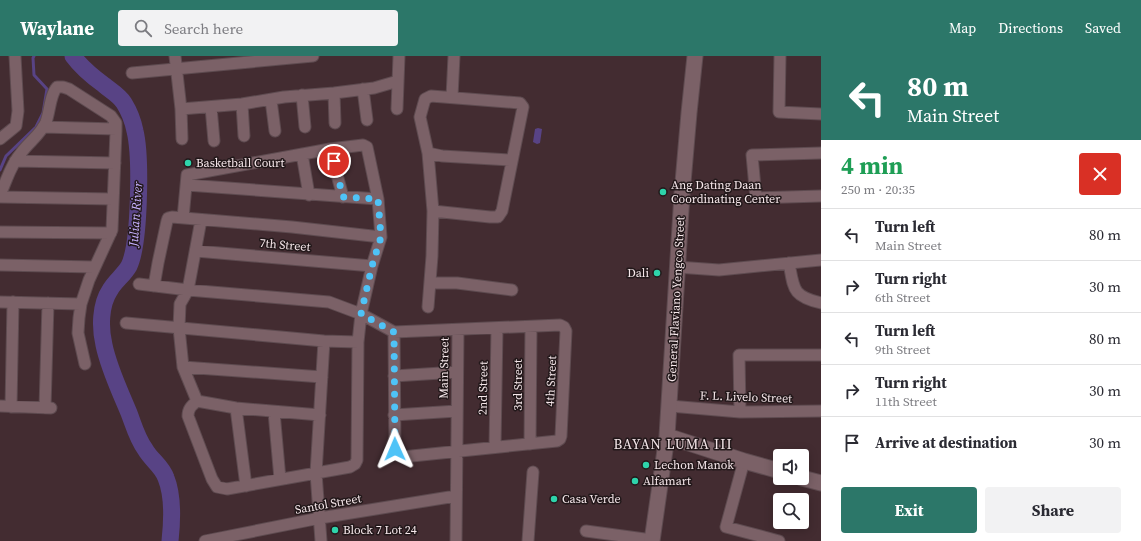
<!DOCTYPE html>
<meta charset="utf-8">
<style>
:root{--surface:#fff;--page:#f2f2f3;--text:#2b2b33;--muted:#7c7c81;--line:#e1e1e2;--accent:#2c7769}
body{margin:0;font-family:"Source Serif 4",serif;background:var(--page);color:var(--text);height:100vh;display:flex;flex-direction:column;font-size:15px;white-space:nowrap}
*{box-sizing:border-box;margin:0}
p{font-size:13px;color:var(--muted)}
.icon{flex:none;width:22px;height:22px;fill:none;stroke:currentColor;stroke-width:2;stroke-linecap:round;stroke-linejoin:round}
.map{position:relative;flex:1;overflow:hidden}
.panel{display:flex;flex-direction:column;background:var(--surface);width:320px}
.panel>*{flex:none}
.guide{background:#2c7769;color:#fff;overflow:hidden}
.controls{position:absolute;left:773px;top:393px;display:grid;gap:8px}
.controls a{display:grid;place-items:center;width:36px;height:36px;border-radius:4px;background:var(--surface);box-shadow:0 2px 10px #0003;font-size:20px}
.pin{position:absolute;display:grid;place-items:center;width:34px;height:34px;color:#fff;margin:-17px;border:2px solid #fff;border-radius:50%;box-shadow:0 1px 4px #0007}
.me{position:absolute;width:44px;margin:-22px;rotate:359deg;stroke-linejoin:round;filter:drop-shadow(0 0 3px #0008)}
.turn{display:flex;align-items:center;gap:14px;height:84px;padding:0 20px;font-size:18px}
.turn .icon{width:52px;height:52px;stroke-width:2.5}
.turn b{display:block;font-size:28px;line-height:34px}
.round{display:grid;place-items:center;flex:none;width:42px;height:42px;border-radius:4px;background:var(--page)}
.headline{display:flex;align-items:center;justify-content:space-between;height:68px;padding:0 20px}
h1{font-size:24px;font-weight:700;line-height:30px;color:#1e9e55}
.button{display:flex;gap:8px;margin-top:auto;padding:8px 20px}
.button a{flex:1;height:46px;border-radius:4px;background:var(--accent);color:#fff;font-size:16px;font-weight:700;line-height:46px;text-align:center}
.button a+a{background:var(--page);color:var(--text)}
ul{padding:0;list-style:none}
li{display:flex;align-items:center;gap:12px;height:52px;padding:0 20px;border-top:1px solid var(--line)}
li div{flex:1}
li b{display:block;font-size:15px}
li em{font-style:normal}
header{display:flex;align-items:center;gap:24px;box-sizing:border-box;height:56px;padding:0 20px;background:var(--accent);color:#fff}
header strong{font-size:19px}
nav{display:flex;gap:22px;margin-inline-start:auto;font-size:14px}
.search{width:280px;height:36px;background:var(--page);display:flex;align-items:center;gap:10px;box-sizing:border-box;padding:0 14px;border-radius:4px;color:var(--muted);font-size:15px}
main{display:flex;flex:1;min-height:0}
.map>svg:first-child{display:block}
</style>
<header>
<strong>Waylane</strong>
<div class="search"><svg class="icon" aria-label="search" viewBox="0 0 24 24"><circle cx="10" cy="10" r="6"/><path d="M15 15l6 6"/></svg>Search here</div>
<nav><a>Map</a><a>Directions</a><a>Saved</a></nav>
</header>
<main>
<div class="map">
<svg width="821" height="485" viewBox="0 0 821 485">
<rect width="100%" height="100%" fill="#432c31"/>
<path fill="#584385" d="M538,72L542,73L540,87L537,88L533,86L535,73Z"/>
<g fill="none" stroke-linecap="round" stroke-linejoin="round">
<path stroke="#584385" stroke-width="3" d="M0,114L6,100L36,71L43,57L47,33L34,19L33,2L34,0"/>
<path stroke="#584385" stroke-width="17" d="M73,0C81,11 93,21 104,29C111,35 119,39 124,47C129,55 133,65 135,75C141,100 140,187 129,210C124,219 115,225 110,234C100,249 100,272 104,289C109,313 120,335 129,357C134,370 137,382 145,393C151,404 162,410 166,422C173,439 172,467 170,485"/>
<g stroke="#5e4b50" stroke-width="13">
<path id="street" d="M175,0L181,53L182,83
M780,0L779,56L821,58
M132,17L313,0
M363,33L367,64
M334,37L335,67
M302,39L305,71
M452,41L454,0
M271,44L275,75
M242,48L244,80
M211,51L214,85
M181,53L242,48L284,41L334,37L374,32L398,25
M397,53L399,0
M43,71L116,73
M0,83L16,70L18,55L15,0
M330,93L343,141
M428,97L442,100L511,104
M821,97L752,99L756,142L821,140
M302,98L309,139
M15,105L115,107
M187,129L378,143
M0,134L3,132C8,120 12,107 21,97C29,86 41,78 46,66C50,55 50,39 57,31H63L69,33L111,60L116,67V75L112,174L89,224L81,248L79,262L78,277L85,308
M0,141L113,143
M183,162L187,119L330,93L363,89L367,91L378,143L381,181L372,210L361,258L358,286L357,404L355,408L350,411L227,433L217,431L212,423L188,360C188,353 191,350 197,345
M201,164L188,234L180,248L179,272L183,311L197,345L236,352L320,359
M0,176L111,177
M196,195L372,210
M789,207C794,233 792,240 821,247
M0,209L94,211
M677,211L719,214L821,204
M430,227H457L512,234
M139,228L188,234L329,246L361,258L394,276L560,269L564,271L566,275L561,380L560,383L557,385L402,401L397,399L395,393L394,276
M154,230L158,207L167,165L168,162L172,161L292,171L381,181
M0,246L81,248
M428,251L432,200L433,155L428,97L420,61L425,43L431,40L520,47L523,51L502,155L498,161H490L433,155
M126,267L324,285L358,286
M183,311L322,321
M394,320L457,316
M0,350L51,352
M670,350L740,356L821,355
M11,351L13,246
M45,352L48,247
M236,352L246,430
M274,356L280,423
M740,356L739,299H821
M394,359L457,355
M530,388L531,271
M495,391L497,272
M744,405L726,471L779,485
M586,475L652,484
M205,485L320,462L456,440
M321,485L316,417L324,285
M456,485L458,274
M528,485L533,416"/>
</g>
<g stroke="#5e4b50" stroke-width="17">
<path id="secondary" d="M667,380L744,405L780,415
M802,422L821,427
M652,485L667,380L682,138L689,57L695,0"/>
</g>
<use href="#street" stroke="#7b6167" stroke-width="11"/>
<use href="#secondary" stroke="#7b6167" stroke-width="15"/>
</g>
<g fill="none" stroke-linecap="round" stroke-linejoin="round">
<path stroke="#4fc3f7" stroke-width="7" stroke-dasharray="0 12.6" d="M334,105L343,141L378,143L381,181L372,210L361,258L394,276L395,393"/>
</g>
<g fill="#2ed4ab" stroke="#22181a" stroke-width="1.5">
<circle cx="188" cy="107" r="4"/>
<circle cx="663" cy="136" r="4"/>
<circle cx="657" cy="217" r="4"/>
<circle cx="646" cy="409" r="4"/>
<circle cx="635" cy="425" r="4"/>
<circle cx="554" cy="443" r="4"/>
<circle cx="335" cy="474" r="4"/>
</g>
<g text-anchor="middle" stroke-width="3" stroke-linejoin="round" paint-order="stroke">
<g font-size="12" fill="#f7e8eb" stroke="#22181a" text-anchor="start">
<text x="196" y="111">Basketball Court</text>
<text x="671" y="133">Ang Dating Daan<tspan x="671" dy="14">Coordinating Center</tspan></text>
<text x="649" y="221" text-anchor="end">Dali</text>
<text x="654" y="413">Lechon Manok</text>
<text x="643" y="429">Alfamart</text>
<text x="562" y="447">Casa Verde</text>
<text x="343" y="478">Block 7 Lot 24</text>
</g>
<g font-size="12" fill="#f7e8eb" stroke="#22181a">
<text transform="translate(285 189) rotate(5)" y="4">7th Street</text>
<text transform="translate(676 243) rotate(-87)" y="4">General Flaviano Yengco Street</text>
<text transform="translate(444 312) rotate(-89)" y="4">Main Street</text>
<text transform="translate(551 325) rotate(-87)" y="4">4th Street</text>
<text transform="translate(518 329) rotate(-90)" y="4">3rd Street</text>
<text transform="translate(483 332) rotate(-89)" y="4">2nd Street</text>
<text transform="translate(746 341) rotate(2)" y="4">F. L. Livelo Street</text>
<text transform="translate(328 448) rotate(-10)" y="4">Santol Street</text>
</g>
<g font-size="13" font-style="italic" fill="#c5b0fd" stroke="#22181a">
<text transform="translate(135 158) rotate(-86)" y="5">Julian River</text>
</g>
<g font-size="14" letter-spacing="1" fill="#f7e8eb" stroke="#22181a">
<text x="673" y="393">BAYAN LUMA III</text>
</g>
</g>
</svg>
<div class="controls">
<a><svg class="icon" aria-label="sound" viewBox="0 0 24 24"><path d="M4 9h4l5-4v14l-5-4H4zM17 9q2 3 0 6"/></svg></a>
<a><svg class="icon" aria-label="search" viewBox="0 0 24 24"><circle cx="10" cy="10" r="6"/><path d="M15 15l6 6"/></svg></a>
</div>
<div class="pin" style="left:334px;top:105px;background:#d93025"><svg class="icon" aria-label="arrive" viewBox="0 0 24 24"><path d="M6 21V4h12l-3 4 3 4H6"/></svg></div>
<svg class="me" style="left:395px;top:393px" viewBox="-20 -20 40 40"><path d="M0-17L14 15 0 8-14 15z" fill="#4fc3f7" stroke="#fff" stroke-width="4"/></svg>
</div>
<section class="panel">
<div class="guide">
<div class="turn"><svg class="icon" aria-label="left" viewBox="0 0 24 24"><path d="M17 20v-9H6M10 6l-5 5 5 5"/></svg><div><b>80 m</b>Main Street</div></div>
</div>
<div class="headline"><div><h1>4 min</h1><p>250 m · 20:35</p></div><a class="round" style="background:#d93025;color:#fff"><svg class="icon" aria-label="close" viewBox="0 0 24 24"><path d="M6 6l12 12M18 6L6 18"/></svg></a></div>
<ul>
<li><svg class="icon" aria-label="left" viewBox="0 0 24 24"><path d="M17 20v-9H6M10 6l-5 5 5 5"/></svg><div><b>Turn left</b><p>Main Street</p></div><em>80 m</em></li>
<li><svg class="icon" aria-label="right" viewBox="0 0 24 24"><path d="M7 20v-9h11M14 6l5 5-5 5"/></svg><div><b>Turn right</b><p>6th Street</p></div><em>30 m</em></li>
<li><svg class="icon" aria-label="left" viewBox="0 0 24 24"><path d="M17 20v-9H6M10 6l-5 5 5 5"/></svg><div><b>Turn left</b><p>9th Street</p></div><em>80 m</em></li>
<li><svg class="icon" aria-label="right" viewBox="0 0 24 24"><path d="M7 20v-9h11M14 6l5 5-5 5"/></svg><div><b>Turn right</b><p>11th Street</p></div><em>30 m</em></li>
<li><svg class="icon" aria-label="arrive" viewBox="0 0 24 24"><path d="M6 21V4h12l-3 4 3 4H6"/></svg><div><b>Arrive at destination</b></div><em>30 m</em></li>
</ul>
<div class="button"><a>Exit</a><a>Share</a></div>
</section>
</main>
